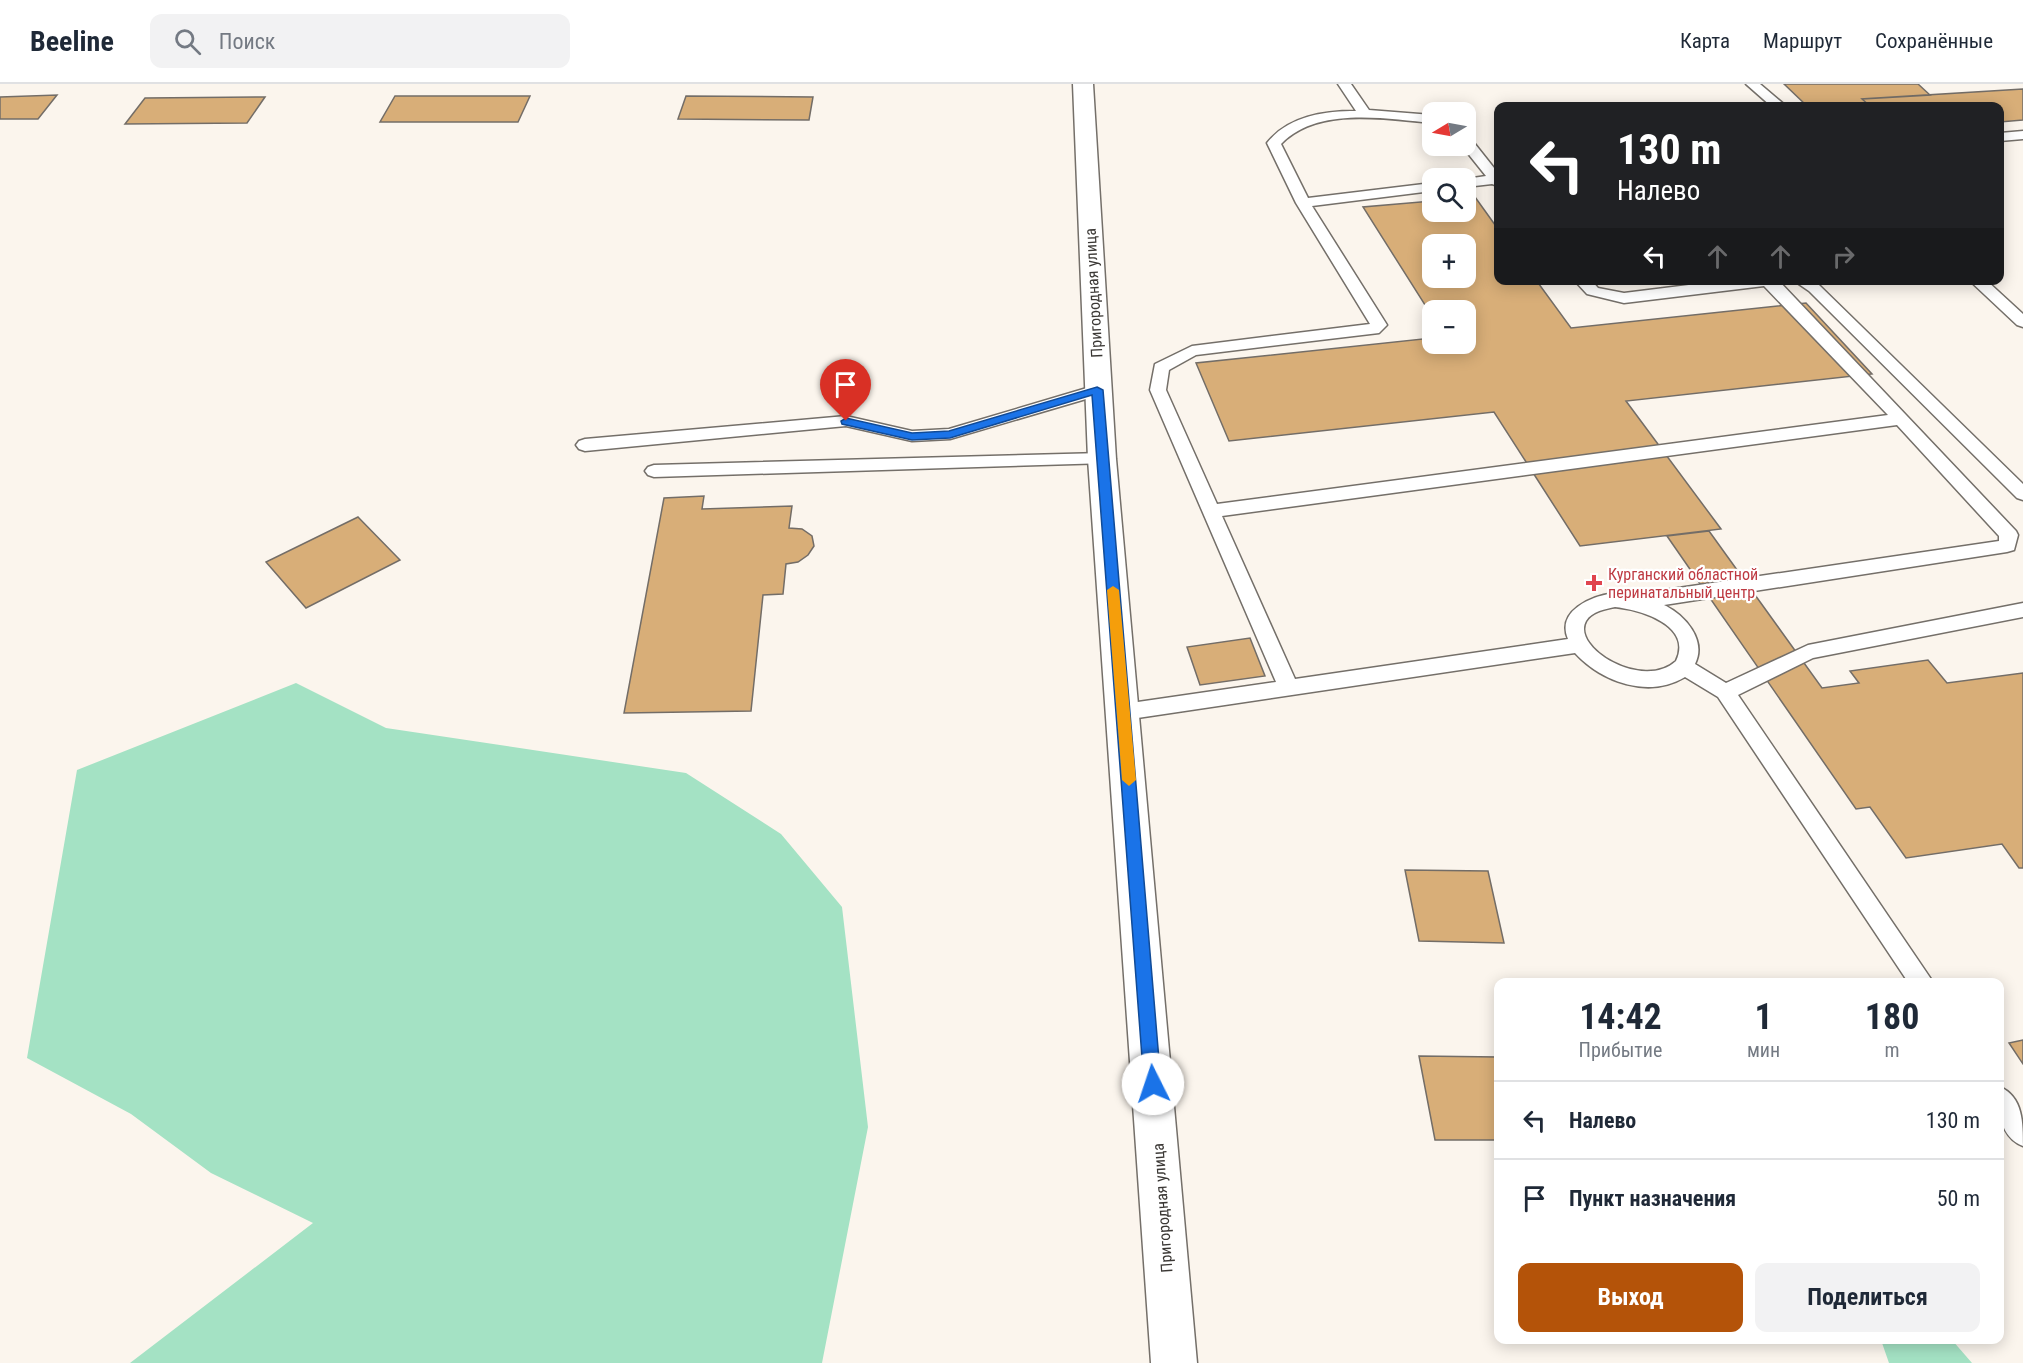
<!DOCTYPE html>
<html lang="ru">
<meta charset="utf-8">
<style>
:root{--surface:#fff;--page:#f2f2f3;--text:#1f2937;--muted:#747a83;--line:#e0e1e3;--accent:#b45309}
body{margin:0;font-family:"Roboto Condensed",sans-serif;background:var(--page);color:var(--text);height:100vh;display:flex;flex-direction:column;font-size:22px;white-space:nowrap}
*{box-sizing:border-box;margin:0}
p{font-size:20px;color:var(--muted)}
.icon{flex:none;width:33px;height:33px;fill:none;stroke:currentColor;stroke-width:2;stroke-linecap:round;stroke-linejoin:round}
.map{position:relative;flex:1;overflow:hidden}
.panel{position:absolute;left:1494px;top:894px;width:510px;height:366px;display:flex;flex-direction:column;background:var(--surface);border-radius:12px;box-shadow:0 3px 15px #0003}
.panel>*{flex:none}
.guide{position:absolute;left:1494px;top:18px;width:510px;height:183px;border-radius:12px;box-shadow:0 3px 15px #0003;background:#202124;color:#fff;overflow:hidden}
.needle{width:39px;rotate:260deg}
.tools{position:absolute;left:1422px;top:18px;display:grid;gap:12px}
.tools a{display:grid;place-items:center;width:54px;height:54px;border-radius:12px;background:var(--surface);box-shadow:0 3px 15px #0003;font-size:30px}
.pin{position:absolute;display:grid;place-items:center;width:51px;height:51px;color:#fff;margin:-62px -26px;border-radius:50% 50% 50% 0;rotate:-45deg;box-shadow:0 0 6px #0007}
.pin .icon{rotate:45deg}
.me{position:absolute;width:66px;margin:-33px;rotate:356deg;stroke-linejoin:round;filter:drop-shadow(0 0 4px #0008)}
.turn{display:flex;align-items:center;gap:21px;height:126px;padding:0 24px;font-size:27px}
.turn .icon{width:78px;height:78px;stroke-width:2.5}
.turn b{display:block;font-size:42px;line-height:51px}
.lanes{display:flex;align-items:center;height:57px;padding:0 24px;background:#0003;justify-content:center;gap:30px;direction:ltr}
.lanes .off{opacity:.35}
.eta{display:flex;justify-content:space-evenly;align-items:center;height:102px;text-align:center}
.eta b{font-size:36px;font-weight:700;line-height:42px}
.action{display:flex;gap:12px;margin-top:auto;padding:12px 24px}
.action a{flex:1;height:69px;border-radius:12px;background:var(--accent);color:#fff;font-size:24px;font-weight:700;line-height:69px;text-align:center}
.action a+a{background:var(--page);color:var(--text)}
ul{padding:0;list-style:none}
li{display:flex;align-items:center;gap:18px;height:78px;padding:0 24px;border-top:2px solid var(--line)}
li div{flex:1}
li b{display:block;font-size:22px}
li em{font-style:normal}
header{display:flex;align-items:center;gap:36px;box-sizing:border-box;height:84px;padding:0 30px;background:var(--surface);border-bottom:2px solid var(--line)}
header strong{font-size:28px}
nav{display:flex;gap:33px;margin-inline-start:auto;font-size:21px}
.search{width:420px;height:54px;background:var(--page);display:flex;align-items:center;gap:15px;box-sizing:border-box;padding:0 21px;border-radius:12px;color:var(--muted);font-size:22px}
.map>svg:first-child{display:block}
</style>
<header>
<strong>Beeline</strong>
<div class="search"><svg class="icon" aria-label="search" viewBox="0 0 24 24"><circle cx="10" cy="10" r="6"/><path d="M15 15l6 6"/></svg>Поиск</div>
<nav><a>Карта</a><a>Маршрут</a><a>Сохранённые</a></nav>
</header>
<div class="map">
<svg width="2023" height="1279" viewBox="0 0 2023 1279">
<rect width="100%" height="100%" fill="#fbf5ed"/>
<path fill="#a4e2c4" d="M296,599L386,644L686,689L781,750L842,823L868,1043L822,1279H130L313,1139L211,1089L131,1030L27,974L77,686Z
M1881,1256H1952L1972,1279H1889Z"/>
<path fill="#d8ae78" stroke="#736d67" stroke-width="1.5" fill-rule="evenodd" d="M1784,0H1918L1930,11L1862,15L1870,22H1807Z
M2023,5V36L2000,38V22H1870L1862,15Z
M57,11L38,35H0V13Z
M395,12H530L518,38H380Z
M686,12L813,13L809,36L678,35Z
M265,13L247,39L125,40L145,14Z
M1475,113L1498,145V196H1536L1571,244L1806,219L1872,290L1626,317L1721,445L1580,462L1494,328L1229,357L1196,279L1432,254V260H1466V226H1432V232L1363,123L1432,117V128H1466V114ZM1432,160H1466V194H1432Z
M704,412L702,425L792,422L789,444L802,445L812,452L814,462L808,471L798,478L786,480L783,510L763,511L751,627L624,629L664,414Z
M358,433L400,476L306,524L266,478Z
M1709,447L1822,604L1859,599L1850,587L1928,576L1947,599L2023,589V784H2019L2002,760L1906,774L1870,723L1856,725L1667,452Z
M1250,554L1265,592L1200,601L1187,563Z
M1405,786L1488,787L1504,859L1419,857Z
M2023,956V980L2009,959Z
M1419,972L1498,973V1056H1435Z"/>
<g fill="none" stroke-linecap="round" stroke-linejoin="round">
<g stroke="#746f69" stroke-width="3">
<path id="service" d="M1338,0H1351L1369,26L1432,31V39C1386,35 1318,22 1281,60L1308,114L1432,99V107L1312,122L1387,241L1379,249L1196,271L1169,286L1166,306L1217,420L1888,331L1764,202L1624,219L1587,210L1574,196H1591L1598,204L1624,209L1729,196H1778L2016,447L2018,451L2014,466L2007,468L1664,521C1685,531 1707,556 1695,580L1726,599L1808,561L2023,519V533L1813,574L1738,611L1933,898H1908L1718,613L1685,593C1648,615 1602,598 1575,569L1124,636L1117,634L1114,628L1117,622L1124,620L1276,598L1150,306L1155,280L1192,262L1370,240L1296,119L1267,59C1288,32 1324,27 1356,27ZM1897,341L1999,452V457L1658,507L1651,509L1648,515C1638,512 1625,508 1614,509C1591,512 1556,527 1568,555L1295,595L1222,432ZM1615,523C1641,526 1693,541 1676,577C1643,607 1571,564 1586,537C1592,527 1606,525 1615,523Z
M1746,0H1760L1786,22H1771Z
M2023,47V55L2000,57V49Z
M1466,54L1471,55L1498,89V102L1492,100L1466,103V95L1486,92L1462,62H1466Z
M1793,196H1812L1819,201L2023,400V416L2017,414L1809,207Z
M1969,196H1986L2023,230V243L2017,241Z
M1097,301L1103,302L1105,306L1103,310L950,355L912,357L846,342L585,367L579,365L576,361L579,357L585,355L846,332L912,347L949,345Z
M1102,369L1108,371L1111,375L1108,379L654,393L648,391L645,387L648,383L654,381Z
M2000,1003C2023,1013 2023,1039 2023,1062C1999,1053 1998,1025 2000,1003Z"/>
</g>
<g stroke="#746f69" stroke-width="3">
<path id="minor" d="M1073,0H1093L1116,375L1197,1279H1151L1088,375Z"/>
</g>
<use href="#service" fill="#fff" fill-rule="evenodd"/>
<use href="#minor" fill="#fff" fill-rule="evenodd"/>
</g>
<path fill="#1a73e8" stroke="#114b97" stroke-width="1.5" d="M1097,303L1103,306L1161,1000L1158,1005L1153,1007L1147,1005L1144,1000L1092,311L950,354L912,356L842,340L841,337L846,334L912,349L949,347Z"/>
<path fill="#f59e0b" d="M1113,502L1119,506L1136,696L1129,702L1122,696L1107,506Z"/>
<path fill="#e0444e" stroke="#fff" stroke-width="2" d="M1591 490h6v6h6v6h-6v6h-6v-6h-6v-6h6z"/>
<g text-anchor="middle" stroke-width="4.5" stroke-linejoin="round" paint-order="stroke">
<g font-size="16" fill="#3b3835" stroke="#fff">
<text transform="translate(1093 209) rotate(-93)" y="6">Пригородная улица</text>
<text transform="translate(1162 1124) rotate(-94)" y="6">Пригородная улица</text>
</g>
<g font-size="16" fill="#be3a42" stroke="#fff" text-anchor="start">
<text x="1608" y="496">Курганский областной<tspan x="1608" dy="18">перинатальный центр</tspan></text>
</g>
</g>
</svg>
<div class="tools">
<a><svg class="needle" viewBox="-14 -14 28 28"><path d="M0-13l5 13h-10z" fill="#e53935"/><path d="M0 13l5-13h-10z" fill="#747a83"/></svg></a>
<a><svg class="icon" aria-label="search" viewBox="0 0 24 24"><circle cx="10" cy="10" r="6"/><path d="M15 15l6 6"/></svg></a>
<a>+</a>
<a>−</a>
</div>
<div class="pin" style="left:846px;top:337px;background:#d93025"><svg class="icon" aria-label="arrive" viewBox="0 0 24 24"><path d="M6 21V4h12l-3 4 3 4H6"/></svg></div>
<svg class="me" style="left:1153px;top:1000px" viewBox="-20 -20 40 40"><circle r="19" fill="#fff"/><path d="M0-13L10 11 0 6-10 11z" fill="#1a73e8"/></svg>
<div class="guide">
<div class="turn"><svg class="icon" aria-label="left" viewBox="0 0 24 24"><path d="M17 20v-9H6M10 6l-5 5 5 5"/></svg><div><b>130 m</b>Налево</div></div>
<div class="lanes"><svg class="icon" aria-label="left" viewBox="0 0 24 24"><path d="M17 20v-9H6M10 6l-5 5 5 5"/></svg><svg class="icon off" aria-label="ahead" viewBox="0 0 24 24"><path d="M12 20V5M6 11l6-6 6 6"/></svg><svg class="icon off" aria-label="ahead" viewBox="0 0 24 24"><path d="M12 20V5M6 11l6-6 6 6"/></svg><svg class="icon off" aria-label="right" viewBox="0 0 24 24"><path d="M7 20v-9h11M14 6l5 5-5 5"/></svg></div>
</div>
<section class="panel">
<div class="eta">
<div><b>14:42</b><p>Прибытие</p></div>
<div><b>1</b><p>мин</p></div>
<div><b>180</b><p>m</p></div>
</div>
<ul>
<li><svg class="icon" aria-label="left" viewBox="0 0 24 24"><path d="M17 20v-9H6M10 6l-5 5 5 5"/></svg><div><b>Налево</b></div><em>130 m</em></li>
<li><svg class="icon" aria-label="arrive" viewBox="0 0 24 24"><path d="M6 21V4h12l-3 4 3 4H6"/></svg><div><b>Пункт назначения</b></div><em>50 m</em></li>
</ul>
<div class="action"><a>Выход</a><a>Поделиться</a></div>
</section>
</div>
